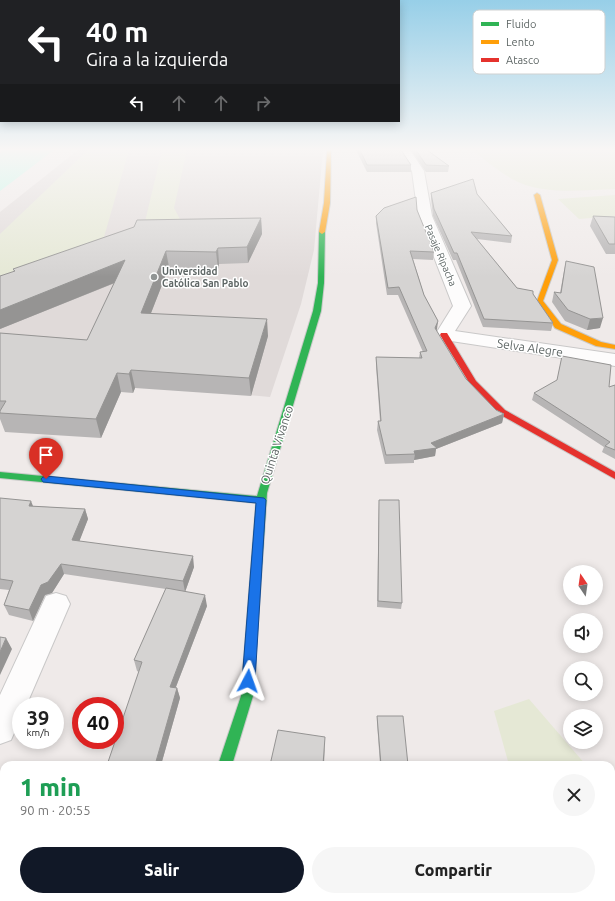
<!DOCTYPE html>
<html lang="es">
<meta charset="utf-8">
<style>
:root{--surface:#fff;--page:#f6f6f6;--text:#222;--muted:#767676;--accent:#111827}
body{margin:0;font-family:Ubuntu,sans-serif;background:var(--page);color:var(--text);height:100vh;display:flex;flex-direction:column;font-size:15px;white-space:nowrap}
*{box-sizing:border-box;margin:0}
p{font-size:13px;color:var(--muted)}
.icon{flex:none;width:22px;height:22px;fill:none;stroke:currentColor;stroke-width:2;stroke-linecap:round;stroke-linejoin:round}
.map{position:relative;flex:1;overflow:hidden}
.panel{position:absolute;left:0px;top:761px;width:615px;height:140px;display:flex;flex-direction:column;background:var(--surface);border-radius:12px 12px 0 0;box-shadow:0 2px 10px #0003}
.panel>*{flex:none}
.top-card{position:absolute;left:0px;top:0px;width:400px;height:122px;box-shadow:0 2px 10px #0003;background:#202124;color:#fff;overflow:hidden}
.needle{width:26px;rotate:347deg}
.fabs{position:absolute;left:563px;top:565px;display:grid;gap:8px}
.fabs a{display:grid;place-items:center;width:40px;height:40px;border-radius:50%;background:var(--surface);box-shadow:0 2px 10px #0003;font-size:20px}
.speed{position:absolute;left:12px;top:697px;display:flex;gap:8px;font-size:20px;font-weight:700;text-align:center}
.speed>*{display:grid;place-content:center;width:52px;height:52px;border-radius:50%;background:var(--surface);box-shadow:0 2px 10px #0003;line-height:1}
.speed small{font-size:10px;font-weight:400}
.speed .limit{border:6px solid #d22;background:#fff;color:#111}
.pin{position:absolute;display:grid;place-items:center;width:34px;height:34px;color:#fff;margin:-41px -17px;border-radius:50% 50% 50% 0;rotate:-45deg;box-shadow:0 0 4px #0007}
.pin .icon{rotate:45deg}
.me{position:absolute;width:44px;margin:-22px;rotate:4deg;stroke-linejoin:round;filter:drop-shadow(0 0 3px #0008)}
.turn{display:flex;align-items:center;gap:14px;height:84px;padding:0 20px;font-size:18px}
.turn .icon{width:52px;height:52px;stroke-width:2.5}
.turn b{display:block;font-size:28px;line-height:34px}
.lanes{display:flex;align-items:center;height:38px;padding:0 20px;background:#0003;justify-content:center;gap:20px;direction:ltr}
.lanes .off{opacity:.35}
.round{display:grid;place-items:center;flex:none;width:42px;height:42px;border-radius:21px;background:var(--page)}
.overview{display:flex;align-items:center;justify-content:space-between;height:68px;padding:0 20px}
h1{font-size:24px;font-weight:800;line-height:30px;color:#1e9e55}
.action{display:flex;gap:8px;margin-top:auto;padding:8px 20px}
.action a{flex:1;height:46px;border-radius:24px;background:var(--accent);color:#fff;font-size:16px;font-weight:800;line-height:46px;text-align:center}
.action a+a{background:var(--page);color:var(--text)}
.map>svg:first-child{display:block}
</style>
<div class="map">
<svg width="615" height="901" viewBox="0 0 615 901">
<rect width="100%" height="100%" fill="#efeae9"/>
<path fill="#e0dad9" d="M78,150H323L314,250L301,304L270,397L0,372V212Z"/>
<path fill="#e5e8d5" d="M88,150H129L102,244L0,278V234Z
M162,150H187L174,208L183,225L144,226Z
M472,150H615V189C582,190 543,196 512,179C498,171 485,160 472,150Z
M615,195V216L579,219L558,199Z
M529,699L586,765H509L494,711Z
M611,789L615,791V901H544L543,897H611Z"/>
<path fill="#bff8e8" d="M3,150H54L0,191V153Z"/>
<g fill="none" stroke-linecap="round" stroke-linejoin="round">
<g stroke="#c9c8c8" stroke-width="2">
<path id="street" d="M398,150H410L424,171L432,216L471,306L455,331L615,354V366L438,339L435,335L453,306L418,216L412,171Z
M56,593L66,596L70,604L26,706H21V717L11,740L0,744V695L46,596Z
M163,897H201L200,901H162Z"/>
</g>
<g stroke="#c9c9c8" stroke-width="2">
<path id="fast" d="M322,230L325,232L324,283L321,311L267,493L253,696L232,765H218L241,696L256,503L0,478V472L257,496L313,311L318,283L319,232Z"/>
</g>
<g stroke="#c9c9c8" stroke-width="2">
<path id="slow" d="M327,150H331L330,203L325,232L322,234L319,232L324,203Z
M537,193L540,195L558,260L543,301L561,324L601,342L615,345V349L596,346L555,328L537,301L552,260L534,195Z"/>
</g>
<g stroke="#c9c9c8" stroke-width="2">
<path id="jam" d="M441,333H447L476,381L505,410L615,472V479L499,414L470,384L440,335Z"/>
</g>
<use href="#street" fill="#fdfcfc" fill-rule="evenodd"/>
<use href="#fast" fill="#30b455" fill-rule="evenodd"/>
<use href="#slow" fill="#ff9f0a" fill-rule="evenodd"/>
<use href="#jam" fill="#e5322d" fill-rule="evenodd"/>
</g>
<path fill="#b7b5b5" d="M356,150H401L411,165V172H367Z
M411,150H427L449,166L448,172H426Z
M431,193L477,194L512,236L511,243L477,239L517,288L533,294L553,323L551,331L483,327L456,260H453L433,216L431,199Z
M417,210L434,252L433,260L413,259L424,295L438,321L436,330L466,379L496,410L504,414L502,423L436,449L435,456L414,460V463L385,464L377,430L378,421H380L376,366V357L419,358L420,352H423L398,295H387L376,223V216Z
M593,216L615,217V254H606L590,226Z
M261,218L262,234L248,263L219,264L218,269L169,267L151,313L268,336L251,396L135,388L133,393L121,392L101,438L5,432L0,419V333L87,340L115,283L0,329V276L14,272L13,269Z
M566,261L600,328L587,330L565,321L552,302L554,292L560,293L564,271Z
M562,356L609,387L615,385V459L602,452L604,447L532,400L534,393L557,381Z
M0,498L33,506L85,509L88,519L79,541L194,567L185,592L207,606L176,687L177,688L180,698L161,765H107L139,672L137,671L134,660L166,589L64,574L52,593L45,595L33,621L9,615L4,605L9,590L0,589Z
M379,500L402,603L401,609L377,607Z
M377,716L408,765H380L377,722Z"/>
<path fill="#959493" d="M261,218L262,234L248,263L247,247Z
M218,248L219,264L218,269L216,252Z
M166,251L169,267L144,331L141,313Z
M125,260L129,277L0,329V310Z
M603,318L600,328L587,330L590,319Z
M267,319L268,336L251,396L249,378Z
M438,321L437,329L434,336L435,328Z
M131,370L135,388L133,393L129,374Z
M117,373L121,392L101,438L96,419Z
M504,414L502,423L436,449L435,456L414,460L415,454L414,451L431,443Z
M31,501L35,511L29,506Z
M85,509L88,519L76,550L72,540Z
M193,556L194,567L185,592L183,581Z
M61,564L64,574L52,593L45,595L33,621L29,610L41,585Z
M205,595L207,606L172,697L170,687Z
M6,638L12,649L0,675V652Z
M177,688L180,698L161,765H155Z
M325,737L324,765H323Z
M110,897H117L115,901H108Z"/>
<path fill="#d5d3d2" stroke="#959493" d="M360,150H401L411,165H367Z
M416,150H427L449,166L426,165Z
M473,179L477,194L512,236L471,232L517,288L533,291V294L553,323L484,319L457,253H454L434,209L431,193Z
M416,197L417,210L434,252L410,251L424,295L438,321L435,328L466,379L496,410L504,414L431,443L437,448L414,451L415,454L386,455L378,421H381L376,357L422,358L420,352L427,351L399,287L388,288L376,216L384,208Z
M593,216L615,217V244H609Z
M261,218L247,247L218,248L216,252L166,251L141,313L267,319L249,378L131,370L129,374L117,373L96,419L0,413V411L6,401H0V333L87,340L125,260L0,310V276L15,271L13,269L134,227L137,220Z
M566,261L594,267L603,318L590,319L568,310L554,292L561,293Z
M562,356L611,365L609,387L615,385V450L605,446L610,442L534,393L557,380Z
M0,498L31,501L29,506L85,509L72,540L193,556L183,581L61,564L48,582L41,585L29,610L4,605L13,581L0,579Z
M379,500H399L402,603L378,601Z
M166,588L205,595L170,687L177,688L155,765H107L142,662L134,660Z
M0,637L6,638L0,652Z
M377,716H403L408,765H381Z
M278,730L325,737L323,765H270Z
M50,897H110L108,901H49Z
M244,897H316V901H243Z
M391,897H422L423,901H392Z"/>
<linearGradient id="sky" x2="0" y2="1"><stop stop-color="#97cfe8"/><stop offset="0.54" stop-color="#f8f6f5"/><stop offset="1" stop-color="#f8f6f5" stop-opacity="0"/></linearGradient>
<rect width="615" height="277" fill="url(#sky)"/>
<path fill="#1a73e8" stroke="#114b97" d="M46,476L264,498L266,500L255,681L253,685L248,686L244,685L242,681L256,503L43,482L41,479L43,477Z"/>
<circle fill="#919594" stroke="#fff" stroke-width="1.5" cx="154" cy="277" r="4"/>
<g text-anchor="middle" stroke-width="3" stroke-linejoin="round" paint-order="stroke">
<g font-size="10" fill="#5f6766" stroke="#fff">
<text transform="translate(441 255) rotate(67)" y="4">Pasaje Ripacha</text>
</g>
<g font-size="10" font-weight="bold" fill="#5f6766" stroke="#fff" text-anchor="start">
<text x="162" y="275">Universidad<tspan x="162" dy="12">Católica San Pablo</tspan></text>
</g>
<g font-size="12" fill="#5f6766" stroke="#fff">
<text transform="translate(530 348) rotate(8)" y="4">Selva Alegre</text>
<text transform="translate(277 445) rotate(-72)" y="4">Quinta Vivanco</text>
</g>
</g>
<rect x="473" y="10" width="132" height="64" rx="6" fill="#fff" stroke="#cfd1d1" stroke-width="1"/>
<rect x="481" y="22" width="18" height="4" fill="#30b455"/>
<rect x="481" y="40" width="18" height="4" fill="#ff9f0a"/>
<rect x="481" y="58" width="18" height="4" fill="#e5322d"/>
<g font-size="11" fill="#5f6766">
<text x="506" y="28">Fluido</text>
<text x="506" y="46">Lento</text>
<text x="506" y="64">Atasco</text>
</g>
</svg>
<div class="fabs">
<a><svg class="needle" viewBox="-14 -14 28 28"><path d="M0-13l5 13h-10z" fill="#e53935"/><path d="M0 13l5-13h-10z" fill="#767676"/></svg></a>
<a><svg class="icon" aria-label="sound" viewBox="0 0 24 24"><path d="M4 9h4l5-4v14l-5-4H4zM17 9q2 3 0 6"/></svg></a>
<a><svg class="icon" aria-label="search" viewBox="0 0 24 24"><circle cx="10" cy="10" r="6"/><path d="M15 15l6 6"/></svg></a>
<a><svg class="icon" aria-label="layers" viewBox="0 0 24 24"><path d="M12 4l9 5-9 5-9-5zM3 14l9 5 9-5"/></svg></a>
</div>
<div class="speed"><div>39<small>km/h</small></div><div class="limit">40</div></div>
<div class="pin" style="left:46px;top:479px;background:#d93025"><svg class="icon" aria-label="arrive" viewBox="0 0 24 24"><path d="M6 21V4h12l-3 4 3 4H6"/></svg></div>
<svg class="me" style="left:248px;top:681px" viewBox="-20 -20 40 40"><path d="M0-17L14 15 0 8-14 15z" fill="#1a73e8" stroke="#fff" stroke-width="4"/></svg>
<div class="top-card">
<div class="turn"><svg class="icon" aria-label="left" viewBox="0 0 24 24"><path d="M17 20v-9H6M10 6l-5 5 5 5"/></svg><div><b>40 m</b>Gira a la izquierda</div></div>
<div class="lanes"><svg class="icon" aria-label="left" viewBox="0 0 24 24"><path d="M17 20v-9H6M10 6l-5 5 5 5"/></svg><svg class="icon off" aria-label="ahead" viewBox="0 0 24 24"><path d="M12 20V5M6 11l6-6 6 6"/></svg><svg class="icon off" aria-label="ahead" viewBox="0 0 24 24"><path d="M12 20V5M6 11l6-6 6 6"/></svg><svg class="icon off" aria-label="right" viewBox="0 0 24 24"><path d="M7 20v-9h11M14 6l5 5-5 5"/></svg></div>
</div>
<section class="panel">
<div class="overview"><div><h1>1 min</h1><p>90 m · 20:55</p></div><a class="round"><svg class="icon" aria-label="close" viewBox="0 0 24 24"><path d="M6 6l12 12M18 6L6 18"/></svg></a></div>
<div class="action"><a>Salir</a><a>Compartir</a></div>
</section>
</div>
